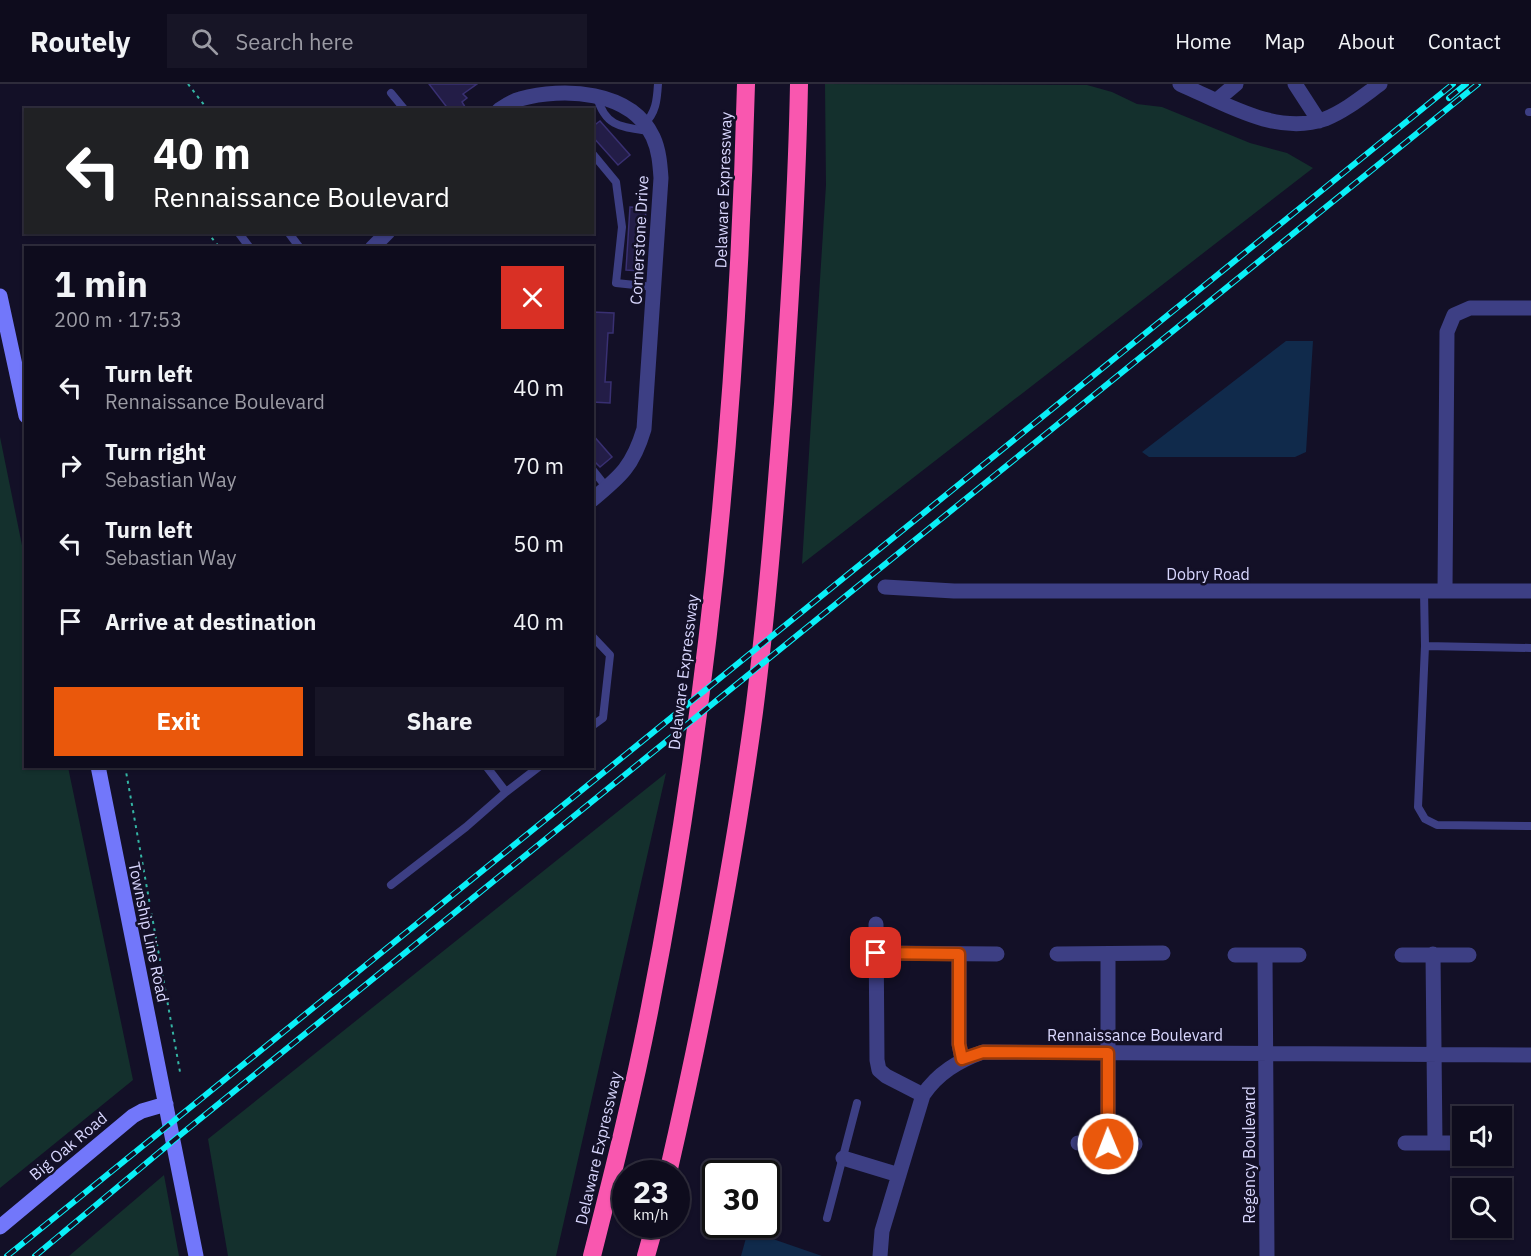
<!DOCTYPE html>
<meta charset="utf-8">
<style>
:root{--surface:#0e0c1d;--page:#171526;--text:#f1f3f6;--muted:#9b9ba4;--line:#2e2c3b;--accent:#ea580c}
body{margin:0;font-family:"IBM Plex Sans",sans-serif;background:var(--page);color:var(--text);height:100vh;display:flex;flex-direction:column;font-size:22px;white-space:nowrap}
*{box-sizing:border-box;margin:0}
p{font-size:20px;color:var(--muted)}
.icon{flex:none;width:33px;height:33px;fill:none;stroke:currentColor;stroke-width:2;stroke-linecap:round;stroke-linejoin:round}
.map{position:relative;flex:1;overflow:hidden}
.sheet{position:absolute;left:24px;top:162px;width:570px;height:522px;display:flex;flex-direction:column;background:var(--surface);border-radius:0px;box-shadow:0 2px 4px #0004,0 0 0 2px var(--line)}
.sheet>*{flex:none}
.banner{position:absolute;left:24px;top:24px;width:570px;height:126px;border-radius:0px;box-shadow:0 2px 4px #0004,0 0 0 2px var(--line);background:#202124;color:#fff;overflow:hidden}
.buttons{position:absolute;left:1452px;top:1022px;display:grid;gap:12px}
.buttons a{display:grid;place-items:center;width:60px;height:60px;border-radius:0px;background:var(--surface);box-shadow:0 2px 4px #0004,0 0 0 2px var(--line);font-size:30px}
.speed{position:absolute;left:612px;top:1076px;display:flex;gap:12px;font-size:30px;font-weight:700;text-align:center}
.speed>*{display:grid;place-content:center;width:78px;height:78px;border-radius:50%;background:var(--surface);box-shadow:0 2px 4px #0004,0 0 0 2px var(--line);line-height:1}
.speed small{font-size:15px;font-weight:400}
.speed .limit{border:3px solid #111;border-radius:9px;background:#fff;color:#111}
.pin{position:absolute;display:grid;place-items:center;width:51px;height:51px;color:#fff;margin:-26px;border-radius:12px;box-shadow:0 3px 9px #0006}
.me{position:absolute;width:66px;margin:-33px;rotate:359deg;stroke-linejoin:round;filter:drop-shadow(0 0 4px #0008)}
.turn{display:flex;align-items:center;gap:21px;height:126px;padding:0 30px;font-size:27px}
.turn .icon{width:78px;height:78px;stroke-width:2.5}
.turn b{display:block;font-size:42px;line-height:51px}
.round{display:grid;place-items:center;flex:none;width:63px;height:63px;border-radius:0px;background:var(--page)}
.head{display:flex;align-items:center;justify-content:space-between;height:102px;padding:0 30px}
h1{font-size:36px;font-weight:800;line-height:45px}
.cta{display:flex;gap:12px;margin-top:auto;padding:12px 30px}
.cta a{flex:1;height:69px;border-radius:0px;background:var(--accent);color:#fff;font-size:24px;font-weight:800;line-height:69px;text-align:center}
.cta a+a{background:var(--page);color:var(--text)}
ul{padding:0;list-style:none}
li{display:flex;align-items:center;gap:18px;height:78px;padding:0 30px}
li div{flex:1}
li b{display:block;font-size:22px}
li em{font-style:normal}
header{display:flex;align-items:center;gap:36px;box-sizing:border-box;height:84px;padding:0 30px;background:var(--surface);border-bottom:2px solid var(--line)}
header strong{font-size:28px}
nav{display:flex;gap:33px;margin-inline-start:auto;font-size:21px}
.search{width:420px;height:54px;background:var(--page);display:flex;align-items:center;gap:15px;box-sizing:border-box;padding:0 21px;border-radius:0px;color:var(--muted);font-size:22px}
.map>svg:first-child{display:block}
</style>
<header>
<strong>Routely</strong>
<div class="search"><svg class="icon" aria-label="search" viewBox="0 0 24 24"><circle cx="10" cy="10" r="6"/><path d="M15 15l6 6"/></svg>Search here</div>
<nav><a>Home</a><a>Map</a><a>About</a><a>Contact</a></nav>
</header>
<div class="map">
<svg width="1531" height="1172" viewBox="0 0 1531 1172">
<rect width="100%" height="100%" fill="#131027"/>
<path fill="#14302d" d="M825,0L1087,1L1112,8L1137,20L1162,23L1250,59L1287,69L1313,84L802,480L826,101Z
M0,353L25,476L26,682L68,683L133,996L0,1104Z
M666,689L556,1172H228L208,1055Z
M164,1091L179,1172H69Z"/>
<path fill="#102a4b" d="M1286,257H1313L1306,368L1295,373H1149L1142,368Z
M753,1148L822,1172H823H741L746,1154Z"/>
<path fill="#231d47" stroke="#393072" stroke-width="1.5" d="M429,0H477L463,10L467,14L462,18L467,26H449Z
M600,37L630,71L618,81L592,52V43Z
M630,123L646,124L642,187L626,186Z
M592,228L614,229L613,249H608L605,298H611L610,319L592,318Z
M592,350L612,373L600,383L592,375Z"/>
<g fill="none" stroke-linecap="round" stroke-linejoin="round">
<path stroke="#34b5a4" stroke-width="2" stroke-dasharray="3 4.5" stroke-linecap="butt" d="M188,0L208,26
M207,148L220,164
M125,682L180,988"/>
<path stroke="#3d3f84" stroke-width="8" d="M391,9L405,26
M597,13C605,42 620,43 648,47
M1529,28H1531
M644,40C656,29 657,16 658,0
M592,69L616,98L622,143L616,199L654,203
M238,148L250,164
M288,148L300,164
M592,385L607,404
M1424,507L1425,562L1531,564
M592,552L610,571L603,634L592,642
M1425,562L1418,723L1425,735L1437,741L1531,742
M486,682L506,708L540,682
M391,801L466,743L506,708
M827,1134L857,1019"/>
<path stroke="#3d3f84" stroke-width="15" d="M1180,0C1224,19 1276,52 1325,35C1345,27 1362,13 1380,0
M1295,0L1319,37
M1217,16L1236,0
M499,26C505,22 512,17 520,15C563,3 631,6 653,53C659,66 660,80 661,94L644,345C633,382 621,392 592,416
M372,164L388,148
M885,503L954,507H1531
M1445,507L1447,248L1454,231L1470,224H1531
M876,840L877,976L879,986L886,992L923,1011
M876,869L997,870
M959,870V960L962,975
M1057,870L1163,869
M1108,870V1060
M1433,870L1435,1059
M1235,871H1299
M1402,871H1469
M1265,872L1267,1172
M1078,1059L1135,1060
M1405,1059H1462
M843,1074L899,1091
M880,1172L882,1147L923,1011C938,989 958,977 983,968L1531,971"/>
<path stroke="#7277fa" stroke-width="15" d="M0,212L26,332
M98,682L196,1172
M0,1143L133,1032L142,1027L166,1020"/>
<path stroke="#f957af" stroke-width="18" d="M668,1089C703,937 733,783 754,628C767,526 775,423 783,320C790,213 797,107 799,0
M592,1172C613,1089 634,1006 650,923C710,619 738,309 746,0
M646,1172L655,1140"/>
<g stroke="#0aeff7" stroke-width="6">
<path id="rail" d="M1449,14L1466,0
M7,1172L1453,0
M35,1172L174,1056L1478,0"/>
</g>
<use href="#rail" stroke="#131027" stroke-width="4" stroke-dasharray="11" stroke-linecap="butt"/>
</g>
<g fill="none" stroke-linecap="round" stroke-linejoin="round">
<g stroke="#983908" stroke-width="15">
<path id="route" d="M876,869L959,870V960L962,975L983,968L1108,969V1060"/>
</g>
<use href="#route" stroke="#ea580c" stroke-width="10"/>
</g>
<g text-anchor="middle" stroke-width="5" stroke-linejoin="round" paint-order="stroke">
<g font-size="16" fill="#d9d7fe" stroke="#131027">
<text transform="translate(723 106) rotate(-88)" y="6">Delaware Expressway</text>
<text transform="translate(639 156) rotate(-87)" y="6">Cornerstone Drive</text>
<text x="1208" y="496">Dobry Road</text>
<text transform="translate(683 588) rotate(-83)" y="6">Delaware Expressway</text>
<text transform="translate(149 848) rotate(78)" y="6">Township Line Road</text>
<text x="1135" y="957">Rennaissance Boulevard</text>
<text transform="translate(68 1062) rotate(-40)" y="6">Big Oak Road</text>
<text transform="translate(598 1064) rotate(-77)" y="6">Delaware Expressway</text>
<text transform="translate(1249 1071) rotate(-90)" y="6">Regency Boulevard</text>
</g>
</g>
</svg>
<div class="buttons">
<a><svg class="icon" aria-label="sound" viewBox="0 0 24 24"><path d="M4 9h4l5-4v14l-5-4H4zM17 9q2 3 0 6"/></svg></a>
<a><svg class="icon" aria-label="search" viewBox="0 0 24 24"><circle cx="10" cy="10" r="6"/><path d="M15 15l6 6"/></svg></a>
</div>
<div class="speed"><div>23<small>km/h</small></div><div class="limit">30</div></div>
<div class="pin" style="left:876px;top:869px;background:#d93025"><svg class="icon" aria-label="arrive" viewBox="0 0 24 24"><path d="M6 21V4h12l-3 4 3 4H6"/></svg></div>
<svg class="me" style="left:1108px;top:1060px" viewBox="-20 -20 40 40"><circle r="17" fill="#ea580c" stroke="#fff" stroke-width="3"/><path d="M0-11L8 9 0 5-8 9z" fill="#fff"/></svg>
<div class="banner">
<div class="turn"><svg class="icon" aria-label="left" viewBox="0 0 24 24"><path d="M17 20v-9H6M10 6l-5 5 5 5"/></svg><div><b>40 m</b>Rennaissance Boulevard</div></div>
</div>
<section class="sheet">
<div class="head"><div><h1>1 min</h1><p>200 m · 17:53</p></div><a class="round" style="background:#d93025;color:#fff"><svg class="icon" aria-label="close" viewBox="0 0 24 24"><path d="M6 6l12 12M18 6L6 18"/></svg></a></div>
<ul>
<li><svg class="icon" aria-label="left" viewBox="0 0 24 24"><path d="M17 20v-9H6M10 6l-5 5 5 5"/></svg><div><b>Turn left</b><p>Rennaissance Boulevard</p></div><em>40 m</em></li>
<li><svg class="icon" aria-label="right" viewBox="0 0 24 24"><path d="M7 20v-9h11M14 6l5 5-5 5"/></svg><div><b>Turn right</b><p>Sebastian Way</p></div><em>70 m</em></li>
<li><svg class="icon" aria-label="left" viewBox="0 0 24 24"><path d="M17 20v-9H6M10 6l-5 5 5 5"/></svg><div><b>Turn left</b><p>Sebastian Way</p></div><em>50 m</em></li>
<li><svg class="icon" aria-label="arrive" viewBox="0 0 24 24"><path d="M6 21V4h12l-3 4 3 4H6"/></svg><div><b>Arrive at destination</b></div><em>40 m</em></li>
</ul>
<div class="cta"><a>Exit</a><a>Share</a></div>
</section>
</div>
